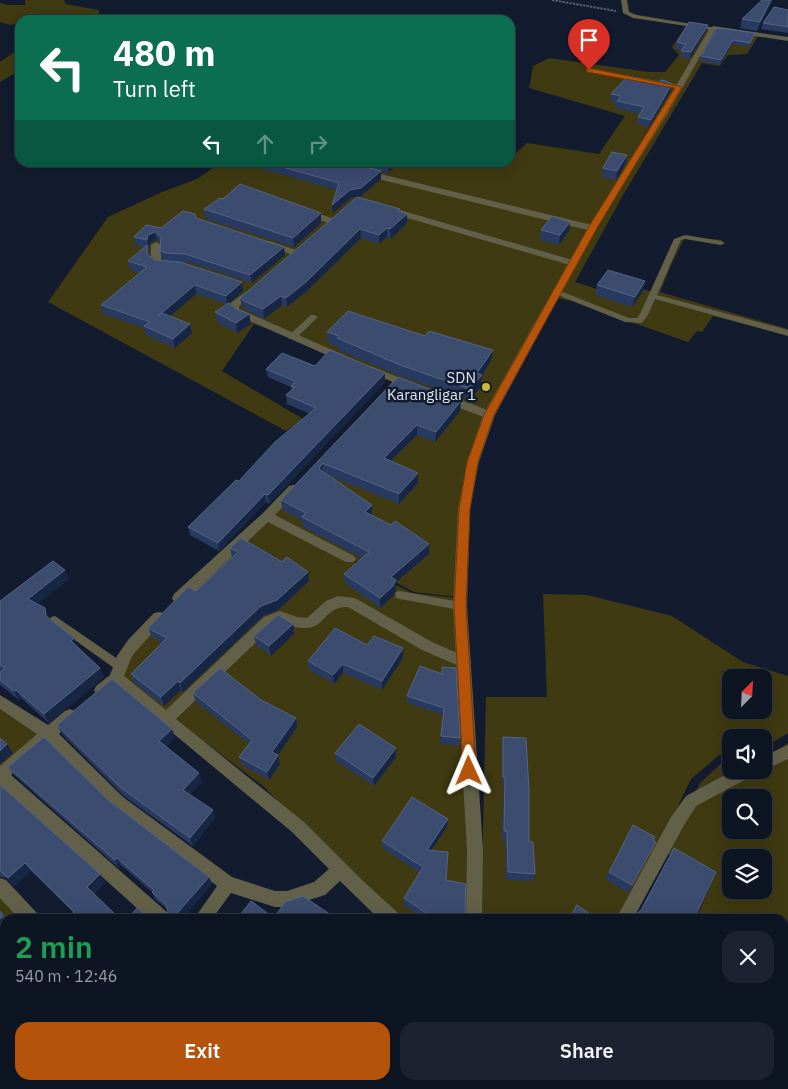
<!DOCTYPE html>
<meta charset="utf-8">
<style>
:root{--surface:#0e1522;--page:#1c222f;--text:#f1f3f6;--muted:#9b9fa5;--line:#2e3440;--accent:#b45309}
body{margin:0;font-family:"IBM Plex Sans",sans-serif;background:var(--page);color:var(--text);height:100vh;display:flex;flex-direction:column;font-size:19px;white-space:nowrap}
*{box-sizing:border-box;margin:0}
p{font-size:16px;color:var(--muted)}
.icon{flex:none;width:28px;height:28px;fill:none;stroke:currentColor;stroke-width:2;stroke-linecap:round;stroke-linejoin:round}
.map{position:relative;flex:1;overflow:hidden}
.side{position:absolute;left:0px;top:914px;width:789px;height:176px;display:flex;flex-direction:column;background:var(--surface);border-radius:15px 15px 0 0;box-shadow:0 5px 20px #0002,0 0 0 1px var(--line)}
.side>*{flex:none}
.hud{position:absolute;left:15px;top:15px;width:500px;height:152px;border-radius:15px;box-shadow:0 5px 20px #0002,0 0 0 1px var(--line);background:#0b6e4f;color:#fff;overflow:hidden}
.needle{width:32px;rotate:24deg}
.tools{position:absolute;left:722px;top:669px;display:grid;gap:10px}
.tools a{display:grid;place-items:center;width:50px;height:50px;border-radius:10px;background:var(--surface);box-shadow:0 5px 20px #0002,0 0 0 1px var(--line);font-size:25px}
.pin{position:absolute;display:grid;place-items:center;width:42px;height:42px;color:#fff;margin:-51px -21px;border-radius:50% 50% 50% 0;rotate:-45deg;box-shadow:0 0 5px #0007}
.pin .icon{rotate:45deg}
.me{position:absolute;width:55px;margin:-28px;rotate:359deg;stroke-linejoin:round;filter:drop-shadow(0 0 4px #0008)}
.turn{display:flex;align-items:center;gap:18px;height:105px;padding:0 15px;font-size:22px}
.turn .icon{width:65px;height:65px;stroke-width:2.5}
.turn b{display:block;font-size:35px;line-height:42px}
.lanes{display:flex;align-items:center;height:48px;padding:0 15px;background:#0003;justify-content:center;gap:25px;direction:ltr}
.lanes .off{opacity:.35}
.round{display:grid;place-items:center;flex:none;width:52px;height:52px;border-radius:15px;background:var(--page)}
.headline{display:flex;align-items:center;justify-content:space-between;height:85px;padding:0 15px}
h1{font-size:30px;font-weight:600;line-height:38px;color:#1e9e55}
.cta{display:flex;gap:10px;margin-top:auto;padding:10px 15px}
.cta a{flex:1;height:58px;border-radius:15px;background:var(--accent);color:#fff;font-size:20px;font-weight:600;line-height:58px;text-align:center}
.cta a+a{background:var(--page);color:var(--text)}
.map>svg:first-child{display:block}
</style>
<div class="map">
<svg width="788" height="1089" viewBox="0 0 788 1089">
<rect width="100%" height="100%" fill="#121c2e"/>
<path fill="#3f3a12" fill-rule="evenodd" d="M25,0H64L66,4L99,10V20H20V23L10,25L0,22V3L8,5H25Z
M678,23L759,35L747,54L728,55L720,66L702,63L622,197L575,282L597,289L605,279L657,293L683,236L722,240V242L685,237L671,265L660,292L788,329V336L713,316L702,332L697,331L688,342L571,301L552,297L486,410L254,324L222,371L303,419L286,431L48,302L108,217L162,192L197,179L220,163L489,162L501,166L505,163L510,162V158L527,143L599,154L625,116L529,88L533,66L549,58L649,72H665L679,55L672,47L686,26Z
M20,48V70L0,82V62Z
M395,379L487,415L470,465L466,598L414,592L322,543L391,583L413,593L466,599L476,919H402L338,861L263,786L174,719L113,677L127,651L268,516Z
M543,594L587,595L672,616L743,662L788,676V733L764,748V738H731V751L723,752L691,779L624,919H481L486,697H547ZM731,678H764V710H731Z
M0,699L45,735L0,773Z
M788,743V1044L784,1052V919H696L712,882L667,853L700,783L726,759L731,758V770H764V755H769ZM731,798H764V830H731ZM731,858H764V890H731Z
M0,882L31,919H5V1085H167L170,1089H0Z
M457,1085H537L535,1089H455Z
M657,1085H706L711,1088L713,1085H767L765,1089H655Z"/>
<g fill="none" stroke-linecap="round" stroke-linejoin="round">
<path stroke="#555e6f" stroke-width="2" stroke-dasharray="2.5 1" stroke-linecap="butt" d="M552,0L616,11"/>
<path fill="#63604a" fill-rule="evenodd" d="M685,235L721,241L725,243L721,245L685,239L681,240L657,295L788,330V336L655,299L648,315L642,323L625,322L553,293L557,291H560L629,318H637L640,314L674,239Z
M311,315H314L318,317L295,339H289V335Z
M400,591L460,602L464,603L465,606L464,609L460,610L400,599L396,598L395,595L396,592Z
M55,616L122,662L124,665L122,668L118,670L114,668L51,623L50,620L51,617Z"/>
<path fill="#63604a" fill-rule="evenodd" d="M621,0H627L629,12L637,15L716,28L713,30L633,18L623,13Z
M586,68L679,85L683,87L679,89L589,72H586Z
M364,170L592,225L596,228L592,231L361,175L360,173Z
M393,208L576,261L578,263L573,266L570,265L390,213L389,211Z
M305,209L334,219L335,221L331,224L302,214V210Z
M269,241L299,251L301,253L296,256L266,246L264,244Z
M156,242L161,245V261L171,265V269H165L151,263V245Z
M253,287L258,290L239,306V309L346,356L347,358L346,360H338L232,313L228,307L232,302Z
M370,366L413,383L414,385L409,389L405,387L366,371L365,369Z
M445,394L493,412L495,415L489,419L441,401L440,398L441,395Z
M293,485L297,486L299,489L297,492L275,515L354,556L356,559L354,562H346L268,522L184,602L179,603L174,602L172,598L174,594L263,513L289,486Z
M338,596L355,598L432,642L469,658L471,662L469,666L464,668L422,650L348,607C317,606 330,642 280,622L274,625L176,719L304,822L362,880L398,913L400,919H379L340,881L325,895L287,907H275L231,893L212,919H194L217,886L113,807L48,743L11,775L168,913L170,919H149L0,785V766L37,734L0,709V695L48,725L65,711L70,709L75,711L77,715L75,719L59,734L123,797L232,877L275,891H287L314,882L329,869L292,832L116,686L101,696L96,694L94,690L96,686L110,675L117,656L128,640L154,613L159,612L164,613L166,617L132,656L124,676L166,710L264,617L280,611L297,617L307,618L326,601Z
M788,745V759L764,770V756Z
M734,770H757L754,775L696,806L683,827L633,919H616L671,817L686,796Z
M0,878L6,880L37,913L39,919H19L0,898Z
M163,1085H183L184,1089H164Z
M600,1085H623L624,1089H601Z"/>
<path fill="#63604a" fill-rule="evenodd" d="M713,26L788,37V41L715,30L668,113L596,228L495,415L479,462L470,509L467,606L483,850L482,919H466L467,850L453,606L458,509L467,462L483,415L588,228L660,113L710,28Z
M428,1085H447L446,1089H427Z"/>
</g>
<path fill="#283a5f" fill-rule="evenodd" d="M773,0L757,31L740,28L742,19Z
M788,10V33L761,29L763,23Z
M717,28L755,33L749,47L732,44L720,65L700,61L701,56Z
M706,31L690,59L680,57L682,50L675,49L677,42Z
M659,83L672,84L670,92L649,127L637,124L638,117L640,114L615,108L616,103L610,101L611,94Z
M627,155L625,165L616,180L601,177L603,168Z
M254,162H347L381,179L361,196L351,198L333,213L332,205L337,190L255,167Z
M348,162H400L388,173Z
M357,197L400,211L407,223L391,239L387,237L379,244L361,238L307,291L287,307L282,305L264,319L247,311L242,307L240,298Z
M223,199L321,213V223L294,247L206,219L204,209Z
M196,218L285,255L252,283L187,262H175L243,291L230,303L236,309L249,314L251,324L237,333L217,322L215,312L226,304L196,294L170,316L192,333L175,348L146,335L144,328L103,314L101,305L140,273L130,270L128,261L144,247L135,245L134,237ZM157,240L161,243L160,251L162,259L166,261L155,260L149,255L147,248H149L150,243Z
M541,230L569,231L559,245L540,240Z
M645,281L643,291L632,307L595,295L597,285Z
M327,332L425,336L493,350L491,361L482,375L481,387L469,400L400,376L338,350V347L328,343Z
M315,366L385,382L269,504L266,502L219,551L190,535L188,527L239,481L310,414L287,404L286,395L291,391V387L268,377L266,369Z
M398,377L461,401L460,411L435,442L417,435L391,461L418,483L399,504L327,475L372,505V515L429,554L396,582V590L393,596L380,608L345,583L344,574L362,558L303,527L302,520L282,510L281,500Z
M230,548L282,562L308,572L309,581L278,610L263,616L183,692L181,690L164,706L134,683L131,674L162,643L152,637L148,628L196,591L232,557Z
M69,579L37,604L49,617V619L78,647L104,677L49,723L21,698L19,700L0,685V672L1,671L0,670V601Z
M293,624L294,634L271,656L256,645L254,636Z
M367,645L403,648V658L382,690L343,673L334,684L309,670L308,661Z
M442,674L460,738L459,746L440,743L443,715L407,703V696Z
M193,693L261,700L296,718L297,727L278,755L280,764L269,780L242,765L239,757L249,744L196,702Z
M57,725L175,737L166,747L202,782L189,795L215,818L193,846L124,796L62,734Z
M503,737L529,841L535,874L533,881L506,880L505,839H502L504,785H502V745Z
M335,753L396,757L374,786L336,761Z
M8,767L108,800L209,877L212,884L182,919H127L145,914H166L168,911V910L155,899L152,892L121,865L119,868L14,775Z
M0,785L105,882L74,913L31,871L14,886L7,878L0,877Z
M448,819L447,827L431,851L446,880L465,912L467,919H424L404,905V898L420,873L382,848V841Z
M653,840L656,842L628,893L605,879L609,872Z
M636,914L694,919H633Z
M788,1053V1089H769L770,1085H784V1061Z
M642,1085H657L654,1089H648Z"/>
<path fill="#172645" d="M771,0H773L757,31L760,22Z
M708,25L706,31L690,59L691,52Z
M733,40L732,44L720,65L721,60Z
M672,84L670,92L649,127L651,120Z
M627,155L625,165L616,180L617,171Z
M391,162H400L388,173V165Z
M381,171V179L361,196L351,198L333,213L332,205L350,190Z
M321,213V223L294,247L293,238Z
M407,214V223L391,239L390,229Z
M570,222L569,231L559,245L560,235Z
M387,228V237L379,244V235Z
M360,229L361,238L307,291L287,307L286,298Z
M155,232L157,240L150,243L149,248L147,240L148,235Z
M284,247L285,255L252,283L250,275Z
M645,281L643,291L632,307L635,297Z
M242,282L243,291L228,305L226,296Z
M195,285L196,294L160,325L158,316Z
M281,296L282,305L264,319L263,309Z
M249,314L251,324L237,333L236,323Z
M190,324L192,333L175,348L173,339Z
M493,350L491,361L482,375L481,387L469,400L470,389L477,373Z
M385,373V382L269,504L268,495Z
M461,401L460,411L435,442L436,432Z
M417,425V435L384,467V458Z
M322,463L323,473L319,469Z
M418,473V483L399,504V494Z
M265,494L266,502L219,551L218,543Z
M372,505V515L365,512Z
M429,544V554L396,582V590L393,596L380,608V598L391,577Z
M65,570L69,579L32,608L28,599Z
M308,572L309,581L278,610L263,616L183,692L180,683L261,606Z
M45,608L49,617L50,625L46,616Z
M293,624L294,634L271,656L269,646Z
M74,638L78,647L71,641Z
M403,648V658L382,690V681Z
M343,664V673L334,684L333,675Z
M100,668L104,677L49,723L44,714Z
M178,681L181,690L164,706L161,697Z
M16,690L21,698L19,700L14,691Z
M296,718L297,727L274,761L272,752Z
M172,729L175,737L163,750L159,741Z
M7,744L13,753L0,764V751Z
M396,748V757L374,786L373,778Z
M278,755L280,764L269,780L267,772Z
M199,773L202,782L186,798L183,790Z
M213,810L215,818L193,846L190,838Z
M448,819L447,827L426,858L427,850Z
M117,858L121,865L119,868L115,860Z
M25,863L31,871L14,886L8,878Z
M100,874L105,882L92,894L87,887Z
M209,877L212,884L182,919H172Z
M0,910L7,919H5V927L0,932Z
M5,1024V1043L0,1047V1029Z"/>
<path fill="#3b4c6f" stroke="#556484" d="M762,0H771L760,22L742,19Z
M774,7L788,10V27L763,23Z
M689,22L708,25L691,52L681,51L686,44L677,42Z
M717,28L755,33L750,43L733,40L721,60L701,56Z
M628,76L659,83L661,80L666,81L672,84L651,120L638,117L644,107L617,101L621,96L611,94Z
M612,152L627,155L617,171L603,168Z
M265,162H347L381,171L361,188L350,190L332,205L339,183Z
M379,162H391L388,165Z
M240,184L321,213L293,238L204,209L220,198L223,199Z
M357,197L400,209L398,211L407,214L390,229L387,228L379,235L360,229L306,282L286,298L281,296L263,309L246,302L240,298Z
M183,211L195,214L196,218L284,247L250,275L185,254L165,253L160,251L161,237L155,232L148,235L147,240L134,237L146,225L161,228Z
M552,216L570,222L560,235L541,230Z
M147,245V254L155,260L180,262L242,282L226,296L195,285L158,316L162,313L190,324L173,339L144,326L150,322L101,305L147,267L128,261Z
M608,270L645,281L635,297L597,285Z
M229,303L236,309L249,314L236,323L215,312Z
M348,311L425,336L429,331L493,350L477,373L482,375L470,389L400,365L337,338L339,336L327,332Z
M330,350L385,373L268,495L265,494L218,543L188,527L236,480L239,481L275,442L316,408L286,395L295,387L291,386L295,381L266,369L282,353L315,366Z
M398,377L461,401L436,432L417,425L384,458L418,473L399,494L322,463L319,469L372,505L365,512L391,525L395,521L429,544L391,577L396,580L393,586L380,598L344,574L369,552L302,517L306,513L281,500Z
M241,538L282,562L287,557L308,572L277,600L261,606L180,683L178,681L161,697L131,674L167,638L148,628L188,587L196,591L238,552L230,548Z
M53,561L65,570L28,599L45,608L46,616L74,638L71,641L100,668L44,714L16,690L14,691L0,680V672L5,668L0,665V601Z
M278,615L293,624L269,646L254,636Z
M335,628L367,645L374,636L403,648L382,681L343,664L333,675L308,661Z
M420,666L442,674V667L456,668L460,738L441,736L444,708L407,696Z
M220,668L261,700L296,718L272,752L278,755L267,772L239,757L252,740L193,693Z
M112,679L172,729L159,741L199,773L183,790L213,810L190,838L120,787L57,725Z
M359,724L396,748L373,778L335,753Z
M44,737L108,800L209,877L172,919H127L137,908L145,914H166L168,911L166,905L152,892L154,890L117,858L115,860L8,767Z
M503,737L526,738L529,790V841L533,842L535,874L508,872L507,831H504L505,777H503Z
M0,738L7,744L0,751Z
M0,785L100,874L87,887L120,919H68L74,912L25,863L8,878L0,871Z
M412,797L448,819L427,850L448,852L446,880L466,884L465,912L467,914V919H435L404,898L423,867L382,841Z
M633,825L655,837L653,840L656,842L632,885L609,872Z
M674,848L716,872L694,919H643L636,914L641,910Z
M303,896L331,915L328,919H237L251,901L274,918L285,902Z
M577,905L597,919H569Z
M0,911L4,916L0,919Z
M5,971V1024L0,1029V975Z
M788,1058V1089H775L776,1085H784V1068Z
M31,1085H143L146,1089H34Z
M202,1085H401L406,1089H207Z"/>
<path fill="#b45309" stroke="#753606" d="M589,68L682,87L597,228L534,342L494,415L478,462L470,509L466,606L476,771L474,775L469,777L465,775L463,771L454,606L459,509L467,462L484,415L525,342L588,228L675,88L587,72L586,70Z"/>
<circle fill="#c9ba3a" stroke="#121c2e" stroke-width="2" cx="486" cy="387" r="5"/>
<g text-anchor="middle" stroke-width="5" stroke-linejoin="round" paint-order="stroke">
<g font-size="15" fill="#dfe6f3" stroke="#121c2e" text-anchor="end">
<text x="476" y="383">SDN<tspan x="476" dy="17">Karangligar 1</tspan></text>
</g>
</g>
</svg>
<div class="tools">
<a><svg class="needle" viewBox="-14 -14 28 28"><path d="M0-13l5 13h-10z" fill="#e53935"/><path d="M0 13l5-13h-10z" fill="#9b9fa5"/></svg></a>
<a><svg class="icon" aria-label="sound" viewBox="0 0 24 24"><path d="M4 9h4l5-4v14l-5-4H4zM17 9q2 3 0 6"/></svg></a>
<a><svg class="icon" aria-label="search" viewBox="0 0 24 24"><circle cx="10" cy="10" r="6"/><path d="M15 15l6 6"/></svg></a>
<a><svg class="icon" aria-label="layers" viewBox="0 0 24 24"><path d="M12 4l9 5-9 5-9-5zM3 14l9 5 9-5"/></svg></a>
</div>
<div class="pin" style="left:589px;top:70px;background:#d93025"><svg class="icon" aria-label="arrive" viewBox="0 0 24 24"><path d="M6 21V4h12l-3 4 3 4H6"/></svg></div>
<svg class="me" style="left:469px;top:771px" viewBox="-20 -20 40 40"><path d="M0-17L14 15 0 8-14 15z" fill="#b45309" stroke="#fff" stroke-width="4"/></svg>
<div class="hud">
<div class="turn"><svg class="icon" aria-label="left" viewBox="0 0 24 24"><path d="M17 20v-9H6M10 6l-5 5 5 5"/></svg><div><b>480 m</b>Turn left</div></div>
<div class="lanes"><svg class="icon" aria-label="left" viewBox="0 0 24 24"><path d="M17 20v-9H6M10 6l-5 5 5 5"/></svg><svg class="icon off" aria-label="ahead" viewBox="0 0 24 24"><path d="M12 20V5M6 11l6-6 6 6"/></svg><svg class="icon off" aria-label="right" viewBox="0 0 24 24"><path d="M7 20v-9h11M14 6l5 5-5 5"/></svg></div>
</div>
<section class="side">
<div class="headline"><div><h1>2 min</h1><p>540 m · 12:46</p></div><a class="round"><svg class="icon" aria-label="close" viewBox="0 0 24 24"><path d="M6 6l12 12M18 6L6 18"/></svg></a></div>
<div class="cta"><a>Exit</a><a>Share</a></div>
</section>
</div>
